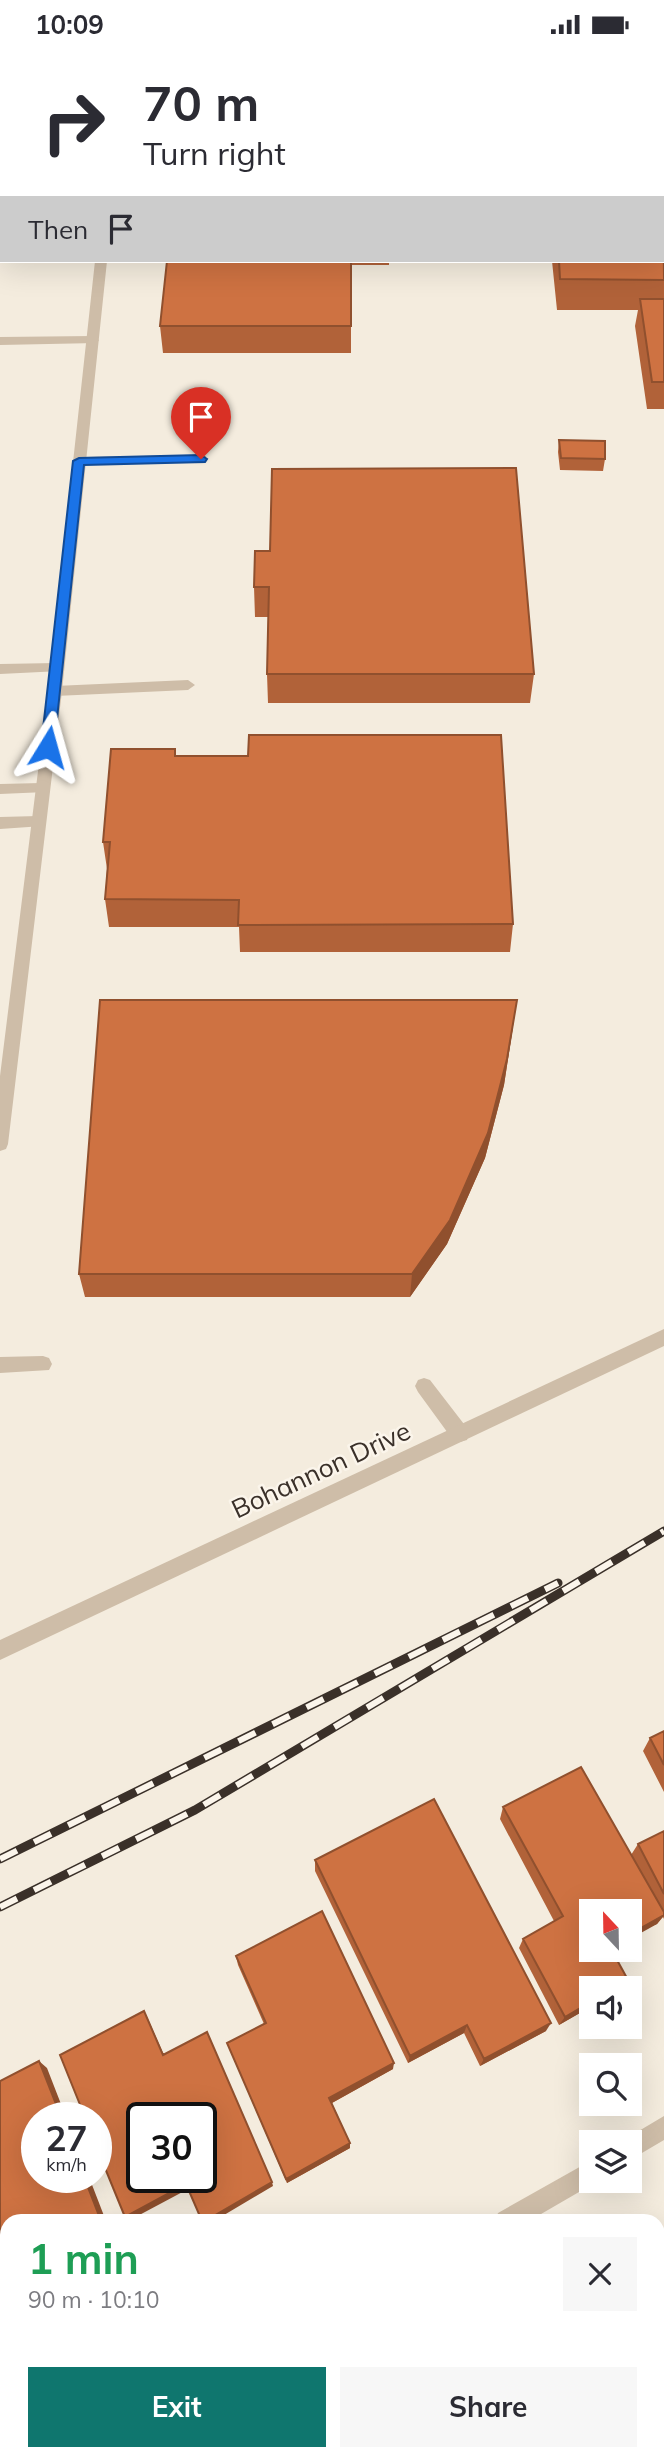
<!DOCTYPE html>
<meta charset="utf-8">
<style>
:root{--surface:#fff;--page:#f7f7f7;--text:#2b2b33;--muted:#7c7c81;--accent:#0f766e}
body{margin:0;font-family:Mulish,sans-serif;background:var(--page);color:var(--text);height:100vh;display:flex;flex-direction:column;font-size:26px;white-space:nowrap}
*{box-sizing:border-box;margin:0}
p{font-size:23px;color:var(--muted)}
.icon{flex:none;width:38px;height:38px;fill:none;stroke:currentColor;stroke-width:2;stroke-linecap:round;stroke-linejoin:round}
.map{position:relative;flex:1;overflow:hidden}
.side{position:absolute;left:0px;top:2165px;width:665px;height:247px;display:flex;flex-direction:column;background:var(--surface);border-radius:21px 21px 0 0;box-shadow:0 7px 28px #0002}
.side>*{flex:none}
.hud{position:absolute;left:0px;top:0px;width:665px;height:214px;box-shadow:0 7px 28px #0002;background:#fff;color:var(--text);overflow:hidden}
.needle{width:46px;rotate:338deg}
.buttons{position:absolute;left:579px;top:1850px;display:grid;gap:14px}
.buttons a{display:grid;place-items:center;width:63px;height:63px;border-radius:0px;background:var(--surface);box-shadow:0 7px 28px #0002;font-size:35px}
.speed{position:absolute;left:21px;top:2053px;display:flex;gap:14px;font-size:35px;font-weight:700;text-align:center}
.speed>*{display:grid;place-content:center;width:91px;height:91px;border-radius:50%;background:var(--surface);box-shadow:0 7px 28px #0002;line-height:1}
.speed small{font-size:18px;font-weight:400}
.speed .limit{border:4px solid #111;border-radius:10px;background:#fff;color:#111}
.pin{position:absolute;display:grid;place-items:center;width:60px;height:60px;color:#fff;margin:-72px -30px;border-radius:50% 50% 50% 0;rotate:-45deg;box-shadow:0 0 7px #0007}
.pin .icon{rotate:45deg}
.me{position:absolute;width:77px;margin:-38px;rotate:8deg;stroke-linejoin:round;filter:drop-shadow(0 0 5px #0008)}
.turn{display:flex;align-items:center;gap:24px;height:147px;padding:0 28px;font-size:32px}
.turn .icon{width:91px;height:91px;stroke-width:2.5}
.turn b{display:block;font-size:49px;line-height:60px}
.then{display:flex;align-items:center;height:66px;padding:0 28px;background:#0003;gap:14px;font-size:26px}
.round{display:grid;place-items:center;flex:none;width:74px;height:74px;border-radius:0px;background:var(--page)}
.overview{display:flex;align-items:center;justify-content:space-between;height:119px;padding:0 28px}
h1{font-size:42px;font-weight:700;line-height:52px;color:#1e9e55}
.button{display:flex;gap:14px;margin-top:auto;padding:14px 28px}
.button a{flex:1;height:80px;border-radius:0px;background:var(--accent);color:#fff;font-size:28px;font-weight:700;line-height:80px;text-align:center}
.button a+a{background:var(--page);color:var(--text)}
.status{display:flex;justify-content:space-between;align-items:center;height:49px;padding:0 35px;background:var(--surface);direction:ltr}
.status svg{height:19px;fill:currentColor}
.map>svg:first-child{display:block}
</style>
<div class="status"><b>10:09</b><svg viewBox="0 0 49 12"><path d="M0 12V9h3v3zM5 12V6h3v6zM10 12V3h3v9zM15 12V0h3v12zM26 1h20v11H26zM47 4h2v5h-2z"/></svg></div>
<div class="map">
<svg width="664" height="2411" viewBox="0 0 664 2411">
<rect width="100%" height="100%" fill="#f4ecde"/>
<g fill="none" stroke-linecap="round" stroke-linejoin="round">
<path fill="#cebda8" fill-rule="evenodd" d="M81,0H97L80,2Z
M93,287L99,291L97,294L0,296V288Z
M201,406L206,407V413L79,416L73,412L79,408Z
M56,614L63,619L61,622L0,625V615Z
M188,631L195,636L188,641L55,647L48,642L55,637Z
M41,734L46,735L48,739L46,743L0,745V735Z
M38,767L43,769L45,773L43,777L0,780V768Z
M43,1307L49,1309L52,1315L49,1321L0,1324V1308Z
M424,1329L430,1331L467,1379L469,1385L467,1391L460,1393L453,1391L418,1343L415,1337L418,1331Z"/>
<path fill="#cebda8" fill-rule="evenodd" d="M63,0H74L75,2H64Z
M95,212H107L62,642L8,1095L6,1100L0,1102V1027L48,642Z
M664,2067V2091L630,2111V2093L622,2092Z
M592,2111V2132H598L529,2172H495L498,2164Z
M94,2404H127L124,2411H92Z
M179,2404H204L206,2411H182Z"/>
<path fill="#cebda8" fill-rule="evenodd" d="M664,1280V1297L0,1611V1591Z"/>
<g stroke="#3a3029" stroke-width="9">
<path id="rail" d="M0,1810L558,1534
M0,1858L195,1761L664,1482"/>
</g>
<use href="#rail" stroke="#fbf5eb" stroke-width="6" stroke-dasharray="19" stroke-linecap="butt"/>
</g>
<path fill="#b16239" d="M244,0H664V41L663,2H247Z
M664,119V360H647L635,277L638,261H557L552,212H663Z
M167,212H389V216H351V304H163L160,277Z
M559,391L605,410L603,422L560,421L558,403Z
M255,502L534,625L530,654H268L267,625L268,568H255L254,538Z
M176,707L513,875L510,903H240L239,878H109L105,850L107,820L103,793Z
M513,978L504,1036L485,1109L447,1195L410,1248H85L79,1225Z
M664,1682V1743L643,1702L650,1689Z
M503,1758L631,1806L638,1795L664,1782V1870L663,1868L657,1875L592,1900H612L611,1901L628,1931L622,1939H592V1957L559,1976L519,1899L523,1890L554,1872L500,1770Z
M315,1811L546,1982L480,2017L464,1984L408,2014L315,1822Z
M236,1907L393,2020L332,2054L350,2094V2099L287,2134L227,1994L264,1975L238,1916Z
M664,2284V2411H650L646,2404H658V2288Z"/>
<path fill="#90502e" d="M272,0H286V2H272Z
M517,951L504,1036L485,1109L447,1195L410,1248L412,1225Z
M664,1866L657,1875L630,1890V1885Z
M628,1931L622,1939H615Z
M592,1952V1957L559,1976L565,1968Z
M144,1962L148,1970L167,2013L163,2006Z
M551,1974L546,1982L480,2017L484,2010Z
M467,1976L464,1984L408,2014L410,2007Z
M39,2012L47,2019L66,2068H61Z
M394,2014L393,2020L330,2055L329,2049Z
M350,2094V2099L287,2134L286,2130Z
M84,2128H89L106,2172H101Z
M272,2133L273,2137L214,2172H205Z
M186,2135L190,2139L130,2171L125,2168Z
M7,2279V2284L0,2288V2283Z"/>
<path fill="#ce7242" stroke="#90502e" stroke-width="2" fill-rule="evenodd" d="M600,0H664V14L663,2H600Z
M663,119L664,231L560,230L559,212H663Z
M167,212H351V277H160Z
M640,250H664V333H652Z
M559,391L605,392V410L561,409Z
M516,419L534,625H267L269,538H254L255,502H270L272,420Z
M249,686H501L513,875L238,876L239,851L105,850L110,793H103L111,700H175V707H248Z
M100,951H517L507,1010L488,1084L450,1171L412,1225H79Z
M664,1682V1716L650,1689Z
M581,1718L664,1863V1866L630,1885V1862H592V1900H611L628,1931L615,1939H592V1952L565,1968L523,1890L563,1867L503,1758Z
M434,1750L551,1974L484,2010L467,1976L410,2007L315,1811Z
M664,1782V1845L638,1795Z
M322,1862L394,2014L329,2049L350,2094L286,2130L227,1994L266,1974L236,1907Z
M144,1962L163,2006L207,1983L272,2133L205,2172H202L186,2135L125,2168L96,2097V2068H85L60,2006ZM142,2068H201V2128H142Z
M39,2012L61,2068H37V2128H84L101,2172H7V2279L0,2283V2032Z
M664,2289V2411H657L654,2404H658V2293Z
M439,2404H640L643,2411H441L439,2405Z"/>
<path fill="#1a73e8" stroke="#114b97" stroke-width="2" d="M201,406L207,410L205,413L84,416L54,698L52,701H43L41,698L73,412L79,409Z"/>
<g text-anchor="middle" stroke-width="5" stroke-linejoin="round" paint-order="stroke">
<g font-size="26" fill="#3a3029" stroke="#fbf5eb">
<text transform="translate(321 1421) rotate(-25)" y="9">Bohannon Drive</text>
</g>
</g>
</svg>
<div class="buttons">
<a><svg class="needle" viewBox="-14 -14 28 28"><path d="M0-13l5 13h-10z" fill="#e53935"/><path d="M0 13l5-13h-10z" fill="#7c7c81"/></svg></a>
<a><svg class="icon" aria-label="sound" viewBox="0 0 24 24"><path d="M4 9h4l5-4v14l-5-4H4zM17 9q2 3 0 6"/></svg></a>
<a><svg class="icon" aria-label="search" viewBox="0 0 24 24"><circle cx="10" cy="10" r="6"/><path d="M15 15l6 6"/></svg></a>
<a><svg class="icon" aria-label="layers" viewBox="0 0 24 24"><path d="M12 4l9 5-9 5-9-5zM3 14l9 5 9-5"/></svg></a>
</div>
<div class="speed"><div>27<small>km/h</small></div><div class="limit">30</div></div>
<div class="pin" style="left:201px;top:410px;background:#d93025"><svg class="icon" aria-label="arrive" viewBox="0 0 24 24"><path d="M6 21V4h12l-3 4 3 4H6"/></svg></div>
<svg class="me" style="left:48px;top:698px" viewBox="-20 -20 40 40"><path d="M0-17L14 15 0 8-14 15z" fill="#1a73e8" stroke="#fff" stroke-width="4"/></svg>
<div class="hud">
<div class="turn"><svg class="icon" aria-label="right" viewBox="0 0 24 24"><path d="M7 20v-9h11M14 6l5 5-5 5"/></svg><div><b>70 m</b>Turn right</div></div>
<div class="then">Then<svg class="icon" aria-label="arrive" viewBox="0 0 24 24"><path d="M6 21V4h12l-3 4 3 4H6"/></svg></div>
</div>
<section class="side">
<div class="overview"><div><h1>1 min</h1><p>90 m · 10:10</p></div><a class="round"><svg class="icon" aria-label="close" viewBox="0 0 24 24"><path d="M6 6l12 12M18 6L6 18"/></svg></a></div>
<div class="button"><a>Exit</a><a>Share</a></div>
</section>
</div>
